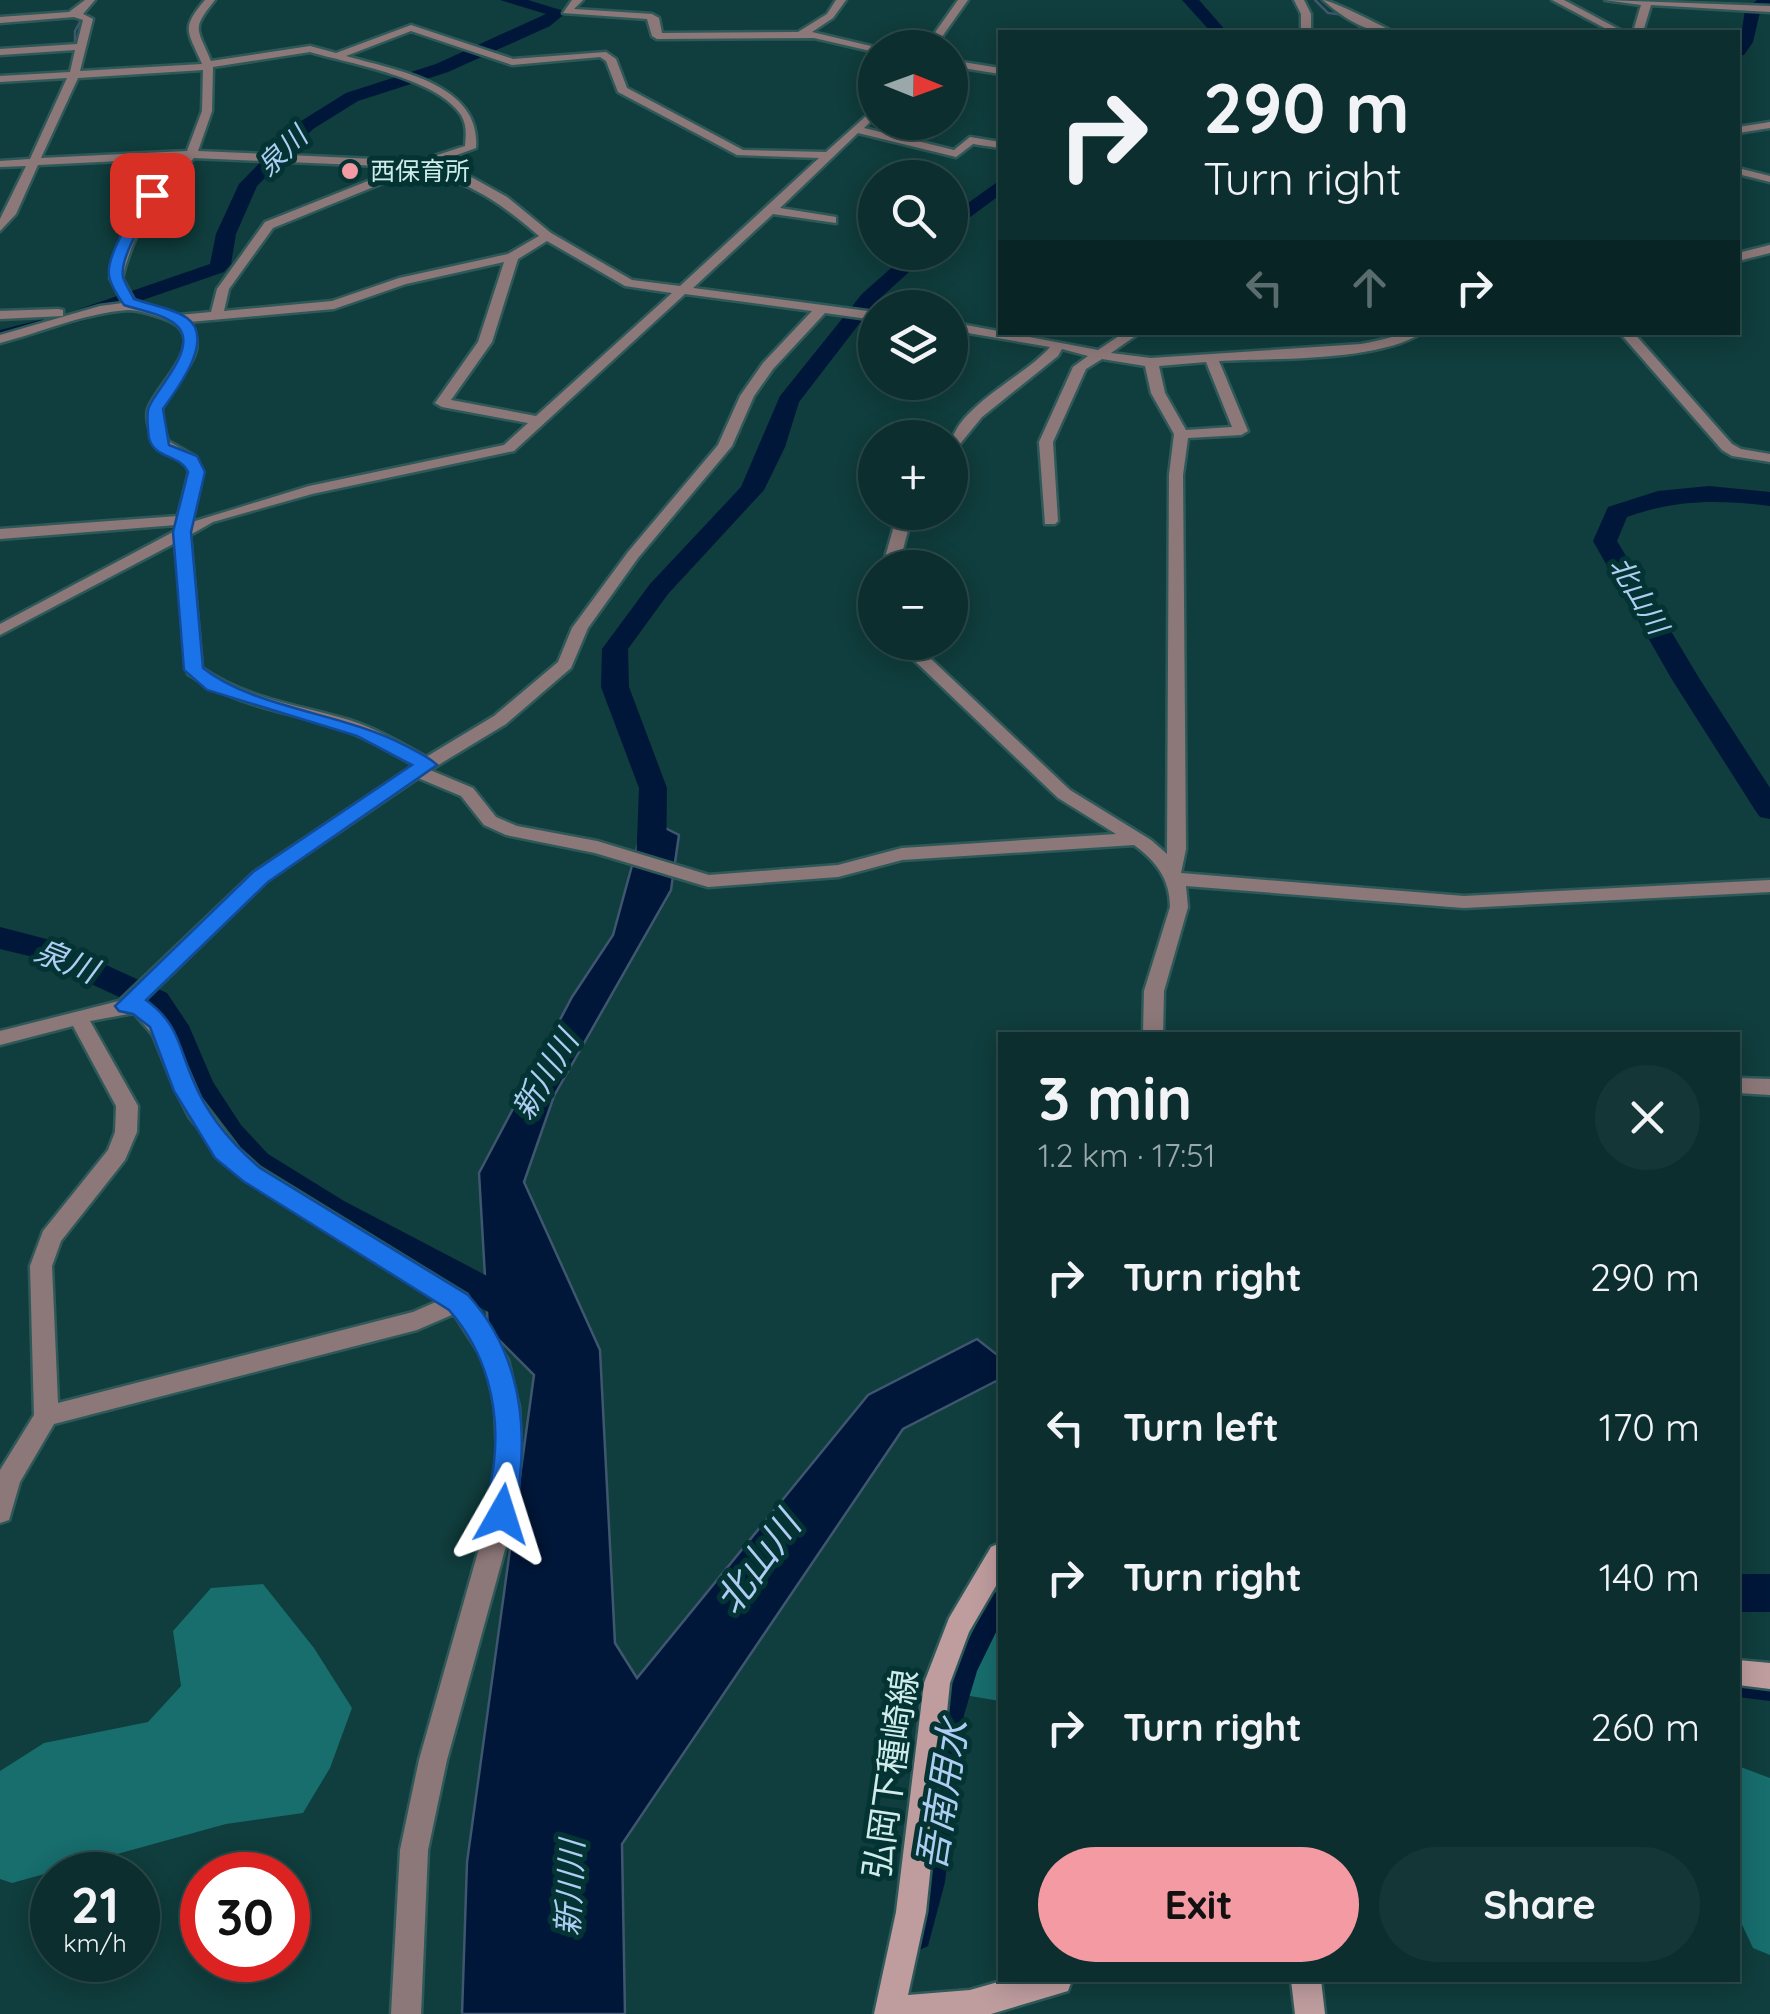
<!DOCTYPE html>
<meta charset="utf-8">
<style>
:root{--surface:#0c2e2e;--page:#153636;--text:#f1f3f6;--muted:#9aa8aa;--line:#2c4a4a;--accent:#f49aa2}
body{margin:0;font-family:Quicksand,"Noto Sans JP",sans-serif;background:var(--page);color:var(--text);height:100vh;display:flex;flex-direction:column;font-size:38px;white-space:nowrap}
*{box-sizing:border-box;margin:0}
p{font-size:32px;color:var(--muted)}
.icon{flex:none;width:55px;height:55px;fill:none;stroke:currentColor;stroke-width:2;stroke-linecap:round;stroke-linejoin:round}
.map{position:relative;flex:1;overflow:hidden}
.side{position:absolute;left:998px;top:1032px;width:742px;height:950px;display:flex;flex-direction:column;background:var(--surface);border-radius:0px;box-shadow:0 5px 25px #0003,0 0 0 2px var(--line)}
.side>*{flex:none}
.top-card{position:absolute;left:998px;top:30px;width:742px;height:305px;border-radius:0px;box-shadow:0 5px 25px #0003,0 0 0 2px var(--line);background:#0c2e2e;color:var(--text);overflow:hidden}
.needle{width:65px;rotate:91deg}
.tools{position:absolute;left:858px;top:30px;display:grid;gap:20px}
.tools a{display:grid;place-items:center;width:110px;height:110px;border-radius:50%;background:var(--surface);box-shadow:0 5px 25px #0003,0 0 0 2px var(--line);font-size:50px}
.speed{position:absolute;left:30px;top:1852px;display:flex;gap:20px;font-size:50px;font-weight:700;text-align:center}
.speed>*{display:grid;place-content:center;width:130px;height:130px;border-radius:50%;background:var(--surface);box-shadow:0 5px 25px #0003,0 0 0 2px var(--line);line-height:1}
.speed small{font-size:25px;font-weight:400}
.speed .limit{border:15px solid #d22;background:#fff;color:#111}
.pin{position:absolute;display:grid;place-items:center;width:85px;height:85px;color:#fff;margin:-42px;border-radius:20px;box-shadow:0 5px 15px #0006}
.me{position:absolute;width:110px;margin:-55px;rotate:6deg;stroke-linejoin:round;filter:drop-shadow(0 0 8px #0008)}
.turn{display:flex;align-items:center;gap:35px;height:210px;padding:0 40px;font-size:45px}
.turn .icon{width:130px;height:130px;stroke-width:2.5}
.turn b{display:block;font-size:70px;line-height:85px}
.lanes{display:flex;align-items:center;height:95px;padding:0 40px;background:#0003;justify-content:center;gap:50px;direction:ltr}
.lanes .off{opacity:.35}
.round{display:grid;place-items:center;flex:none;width:105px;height:105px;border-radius:52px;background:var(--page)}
.headline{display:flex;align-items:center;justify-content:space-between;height:170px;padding:0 40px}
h1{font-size:60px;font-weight:700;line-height:75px}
.button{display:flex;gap:20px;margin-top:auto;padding:20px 40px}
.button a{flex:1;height:115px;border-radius:60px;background:var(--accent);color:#111;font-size:40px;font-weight:700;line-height:115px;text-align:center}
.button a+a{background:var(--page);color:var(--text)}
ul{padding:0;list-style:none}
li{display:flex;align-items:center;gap:30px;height:150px;padding:0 40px}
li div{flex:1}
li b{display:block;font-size:38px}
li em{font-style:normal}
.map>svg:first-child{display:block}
</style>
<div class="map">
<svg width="1770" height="2014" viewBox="0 0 1770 2014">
<rect width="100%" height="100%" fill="#103d3d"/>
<path fill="#186d6d" d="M1000,1576V1701L946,1692L962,1640Z
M263,1584L314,1648L352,1708L330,1768L303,1813L226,1824L12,1883L0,1879V1771L44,1743L148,1722L181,1686L173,1631L211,1588Z
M1738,1766L1770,1778V1955L1753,1948L1738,1916Z"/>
<path fill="#00173a" stroke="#3e576f" stroke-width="2.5" d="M645,818L679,835L671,890L554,1096L524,1182L600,1350L615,1643L637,1678L868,1395L977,1339L1000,1357V1379L903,1429L622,1844L625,2014H462L467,1862L534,1375L488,1329L479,1173L572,997L613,935Z"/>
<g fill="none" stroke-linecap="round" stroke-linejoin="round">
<path stroke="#3e576f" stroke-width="2.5" d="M1315,0L1328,13L1346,15L1365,32
M75,48V31L81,20L77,17
M13,193L57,99"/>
<path fill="#00173a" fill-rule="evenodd" d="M1000,1590V1624L977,1671L964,1715L945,1882L928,1946L919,1950L910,1946L906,1937L919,1882L943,1700L964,1648L992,1594Z
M1738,1675L1770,1679V1701L1738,1697Z"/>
<path fill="#00173a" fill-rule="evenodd" d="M500,0H528L567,12L550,26L448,72L358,101L313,129L257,186L236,234L231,264L224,272L82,321L0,342V330L68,313L210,264L216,234L239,184L301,121L346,93L436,64L546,14Z
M1182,0H1199L1227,32H1211Z
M1757,0H1770V6L1760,12L1753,42L1744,55L1738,56L1745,10Z
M1000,180V195L950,232V216Z
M909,252H931L876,302L799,402L785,447L764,490L668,594L628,649L629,687L667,788L666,866L662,873H640L636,866L639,788L601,687L602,649L650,584L741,487L780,396L862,294Z
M1709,486L1770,492V506C1719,500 1677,499 1627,517L1617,541L1699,678L1770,788V819L1760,817L1755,810L1671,678L1593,541L1608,507L1658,491Z
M0,927L54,941L167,993L189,1026L213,1082L241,1125L268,1154L344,1201L535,1301L541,1312L535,1323L522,1327L509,1323L318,1221L244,1172L217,1143L186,1094L158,1029L145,1009L33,957L0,949Z
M1738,1574H1770V1612H1738Z"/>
<g stroke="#2f5959" stroke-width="5">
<path id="street" d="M85,0H95L83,14L93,19L80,71L202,64C188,31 180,29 205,0H215C191,30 197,27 211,61L310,46L336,53L411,25L513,59L606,52L616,59L627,88L743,150L826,152L875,108V117L864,128L954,150L970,137L1000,142V148L973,144L956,157L858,133L780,208L836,217V223L773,214L693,288L875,312V320L825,313L773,369L754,396L732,446L638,558L588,628L571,668L506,724L430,770L473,788L496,817L517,826L597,841L709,875L838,865L902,848L1116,834L1058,798L895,642H913L1070,790L1151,840L1167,854L1169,475L1174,434L1151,393L1145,366L1102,359L1086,369L1053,442L1058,521L1055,524H1045L1039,442L1073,367L1088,356L1062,349L1058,356L982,417L955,450L950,451C950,409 1025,377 1050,347L950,330V322L1098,350L1125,332H1141L1111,353L1151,358L1361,344C1383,341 1401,332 1423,332C1379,362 1274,358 1219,361L1248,431L1241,435L1188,438L1183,475L1186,849L1181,873L1464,896L1770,880V892L1464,908L1186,886L1188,907L1164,991L1163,1035H1143L1144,991L1170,907C1170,879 1156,861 1134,845L902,860L838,877L708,887L595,853L506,835L484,825L461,796L418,778L267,881L144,1001L170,1029L200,1098L239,1149L260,1168L467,1295L508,1360L519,1407L521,1454L515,1513L447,1760L428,1850L421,2014H391L400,1850L419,1760L489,1513L497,1454L495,1407L485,1362L454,1314L417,1330L54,1424L20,1482L9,1520L0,1523V1470L34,1415L30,1266L43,1231L108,1150L115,1132L116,1106L73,1026L0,1045V1031L119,1001L253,873L414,765C388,751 364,736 336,727C284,711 234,705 188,674L175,543L0,635V624L175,531L176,525L0,539V529L178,516L189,472L185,463L157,446C151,436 145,420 148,409C155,385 215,337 165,319C154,315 139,310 128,310C85,313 42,332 0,343V335L100,306L123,303L110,278C124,226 144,196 181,158L38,165L16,214L0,231V219L26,166L0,167V161L30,159L67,78L0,82V76L70,72L75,50L0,55V49L77,44L83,20L74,17L0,23V17L69,12ZM411,31L512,65L600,57L606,61L618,92L737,155L819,158L680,286L632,280L551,233L507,197L473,178L432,164L476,148C482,83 394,70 346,56ZM310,52C351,64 437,78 461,115C467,125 466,135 465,146L419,161L198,151L212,111L213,67ZM203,70L202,111L187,151L41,158L78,78ZM194,158L403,167L265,222L217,289L211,312L179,315L134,300L122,278C136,224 157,197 194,158ZM420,168C473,185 497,200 539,236L508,254L399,278L332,301L224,311L229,289L273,228ZM547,241L625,286L672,293L536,416L451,400L492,342L518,259ZM504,262L478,342L435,403L442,407L528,423L504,445L309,486L192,522L203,472L196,457L168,441C165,432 160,418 162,409C170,379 214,358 189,322L334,309L406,284ZM685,294L812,311L763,363L740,396L718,445L628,552L572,628L558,662L494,716L426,757C401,743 377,729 349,720C298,705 247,699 202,668L190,535L213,522L312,494L514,451ZM1206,362L1232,427L1186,430L1165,393L1159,366ZM134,1013L153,1035L174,1087L190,1118L234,1171L438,1301L413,1312L58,1403L52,1266L61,1241L125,1160L137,1132L138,1106L90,1021Z
M572,0H583L574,9L652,14L659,18L662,33L798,32L827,14L836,0H846L833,18L812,32L879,48H875V52L814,38L657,39L652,36L647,19L563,13Z
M958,0H968L934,48H924Z
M1294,0H1304L1311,14V32H1301V14Z
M1323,0C1331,0 1383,26 1393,32C1367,34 1342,17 1323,0Z
M1552,0H1564L1624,32H1612Z
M1605,0L1770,6V12L1651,5L1643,32H1633L1641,5Z
M950,60L1000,68V74L950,66Z
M1770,122V128L1738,133V127Z
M1738,168L1770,176V182L1738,174Z
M1770,245V253L1738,261V253Z
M58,309L63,310V316L0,319V311Z
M1619,332H1633L1732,444L1741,449L1770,454V462L1732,456L1722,450Z
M898,512H913L898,568H882Z
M1738,1078L1770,1079V1095L1738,1093Z"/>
</g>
<g stroke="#2f5959" stroke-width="5">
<path id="secondary" d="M1000,1543V1579L969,1632L950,1683L926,1912L908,1995L970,1990L1005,1980H1072L1068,1991L991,2014H874L896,1912L924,1683L949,1618L991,1547Z
M1738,1660L1770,1663V1689L1738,1685Z
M1291,1980H1321L1325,2014H1295Z"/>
</g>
<use href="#street" fill="#8d7879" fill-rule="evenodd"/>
<use href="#secondary" fill="#bf9d9f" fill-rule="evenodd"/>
</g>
<path fill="#1a73e8" stroke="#114b97" stroke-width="2.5" d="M147,192L158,195C148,213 119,257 123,277C125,284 131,293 134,299C151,305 173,308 187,318C216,339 177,389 163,409L169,445L197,456L205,472L191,532L203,668C253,708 343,713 404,745C415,751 428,756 437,765L268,882L146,1000C179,1024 178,1046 193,1080C207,1115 232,1144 260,1168L468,1295C514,1346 527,1410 520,1477C519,1492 519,1508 512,1523L502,1526L492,1523C484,1505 492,1480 494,1462C500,1406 486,1352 449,1310L243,1181L215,1158L174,1091L150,1027L133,1014L119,1011L115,1006L253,872L412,765L357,736L207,690L184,670L173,532L188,472C180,454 154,459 149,438C148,430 146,414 149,407C156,389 202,345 175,324C163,314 139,310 124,305C118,296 110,285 109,275C106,254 136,210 147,192Z"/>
<circle fill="#f49aa2" stroke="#033332" stroke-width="4" cx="350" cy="171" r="10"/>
<g text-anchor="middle" stroke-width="10" stroke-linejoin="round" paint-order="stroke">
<g font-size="25" fill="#cfebea" stroke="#033332" text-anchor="start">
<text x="370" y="180">西保育所</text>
</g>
<g font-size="28" font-style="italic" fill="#afcdf3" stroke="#033332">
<text transform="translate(282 151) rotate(-44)" y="10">泉川</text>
<text transform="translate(1639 595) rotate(59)" y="10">北山川</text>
</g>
<g font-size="32" font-style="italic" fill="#afcdf3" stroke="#033332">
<text transform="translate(66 961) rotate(22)" y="11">泉川</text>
<text transform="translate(545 1075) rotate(-59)" y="11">新川川</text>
<text transform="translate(570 1888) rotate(-87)" y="11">新川川</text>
</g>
<g font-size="35" fill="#cfebea" stroke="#033332">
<text transform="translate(891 1774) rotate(-82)" y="12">弘岡下種崎線</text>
</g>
<g font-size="38" font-style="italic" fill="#afcdf3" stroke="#033332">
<text transform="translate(758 1563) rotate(-54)" y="13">北山川</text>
<text transform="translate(943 1795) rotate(-81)" y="13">吾南用水</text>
</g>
</g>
</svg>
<div class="tools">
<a><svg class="needle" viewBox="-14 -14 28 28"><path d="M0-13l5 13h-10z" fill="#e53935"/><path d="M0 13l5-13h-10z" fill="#9aa8aa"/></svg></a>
<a><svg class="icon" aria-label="search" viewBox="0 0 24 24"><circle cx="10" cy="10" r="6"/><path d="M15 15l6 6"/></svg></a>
<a><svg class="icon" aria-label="layers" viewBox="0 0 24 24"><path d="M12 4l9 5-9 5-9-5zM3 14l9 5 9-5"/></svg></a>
<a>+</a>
<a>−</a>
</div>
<div class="speed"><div>21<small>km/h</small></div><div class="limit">30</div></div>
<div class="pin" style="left:152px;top:195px;background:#d93025"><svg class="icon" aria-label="arrive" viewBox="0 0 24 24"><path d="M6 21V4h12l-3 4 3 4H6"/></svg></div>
<svg class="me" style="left:502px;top:1514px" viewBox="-20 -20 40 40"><path d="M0-17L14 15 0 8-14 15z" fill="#1a73e8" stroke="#fff" stroke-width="4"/></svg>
<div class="top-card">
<div class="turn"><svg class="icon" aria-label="right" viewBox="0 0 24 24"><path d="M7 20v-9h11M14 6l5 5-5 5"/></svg><div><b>290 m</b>Turn right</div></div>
<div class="lanes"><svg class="icon off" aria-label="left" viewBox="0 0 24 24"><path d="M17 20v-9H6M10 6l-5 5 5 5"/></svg><svg class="icon off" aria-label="ahead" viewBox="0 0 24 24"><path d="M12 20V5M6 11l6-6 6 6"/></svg><svg class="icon" aria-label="right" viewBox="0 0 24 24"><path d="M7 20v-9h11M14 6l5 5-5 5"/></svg></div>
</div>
<section class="side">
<div class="headline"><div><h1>3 min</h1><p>1.2 km · 17:51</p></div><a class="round"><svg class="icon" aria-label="close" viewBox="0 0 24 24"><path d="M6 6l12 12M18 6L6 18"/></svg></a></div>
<ul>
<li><svg class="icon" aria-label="right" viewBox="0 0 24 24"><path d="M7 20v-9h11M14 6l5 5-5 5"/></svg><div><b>Turn right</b></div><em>290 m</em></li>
<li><svg class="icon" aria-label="left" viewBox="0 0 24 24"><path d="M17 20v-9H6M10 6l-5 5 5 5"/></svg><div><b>Turn left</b></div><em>170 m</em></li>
<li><svg class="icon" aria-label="right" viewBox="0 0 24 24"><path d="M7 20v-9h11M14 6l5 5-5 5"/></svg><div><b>Turn right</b></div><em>140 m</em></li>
<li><svg class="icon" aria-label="right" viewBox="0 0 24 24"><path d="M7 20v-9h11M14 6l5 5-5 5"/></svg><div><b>Turn right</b></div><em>260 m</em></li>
</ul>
<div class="button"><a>Exit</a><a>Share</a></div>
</section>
</div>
